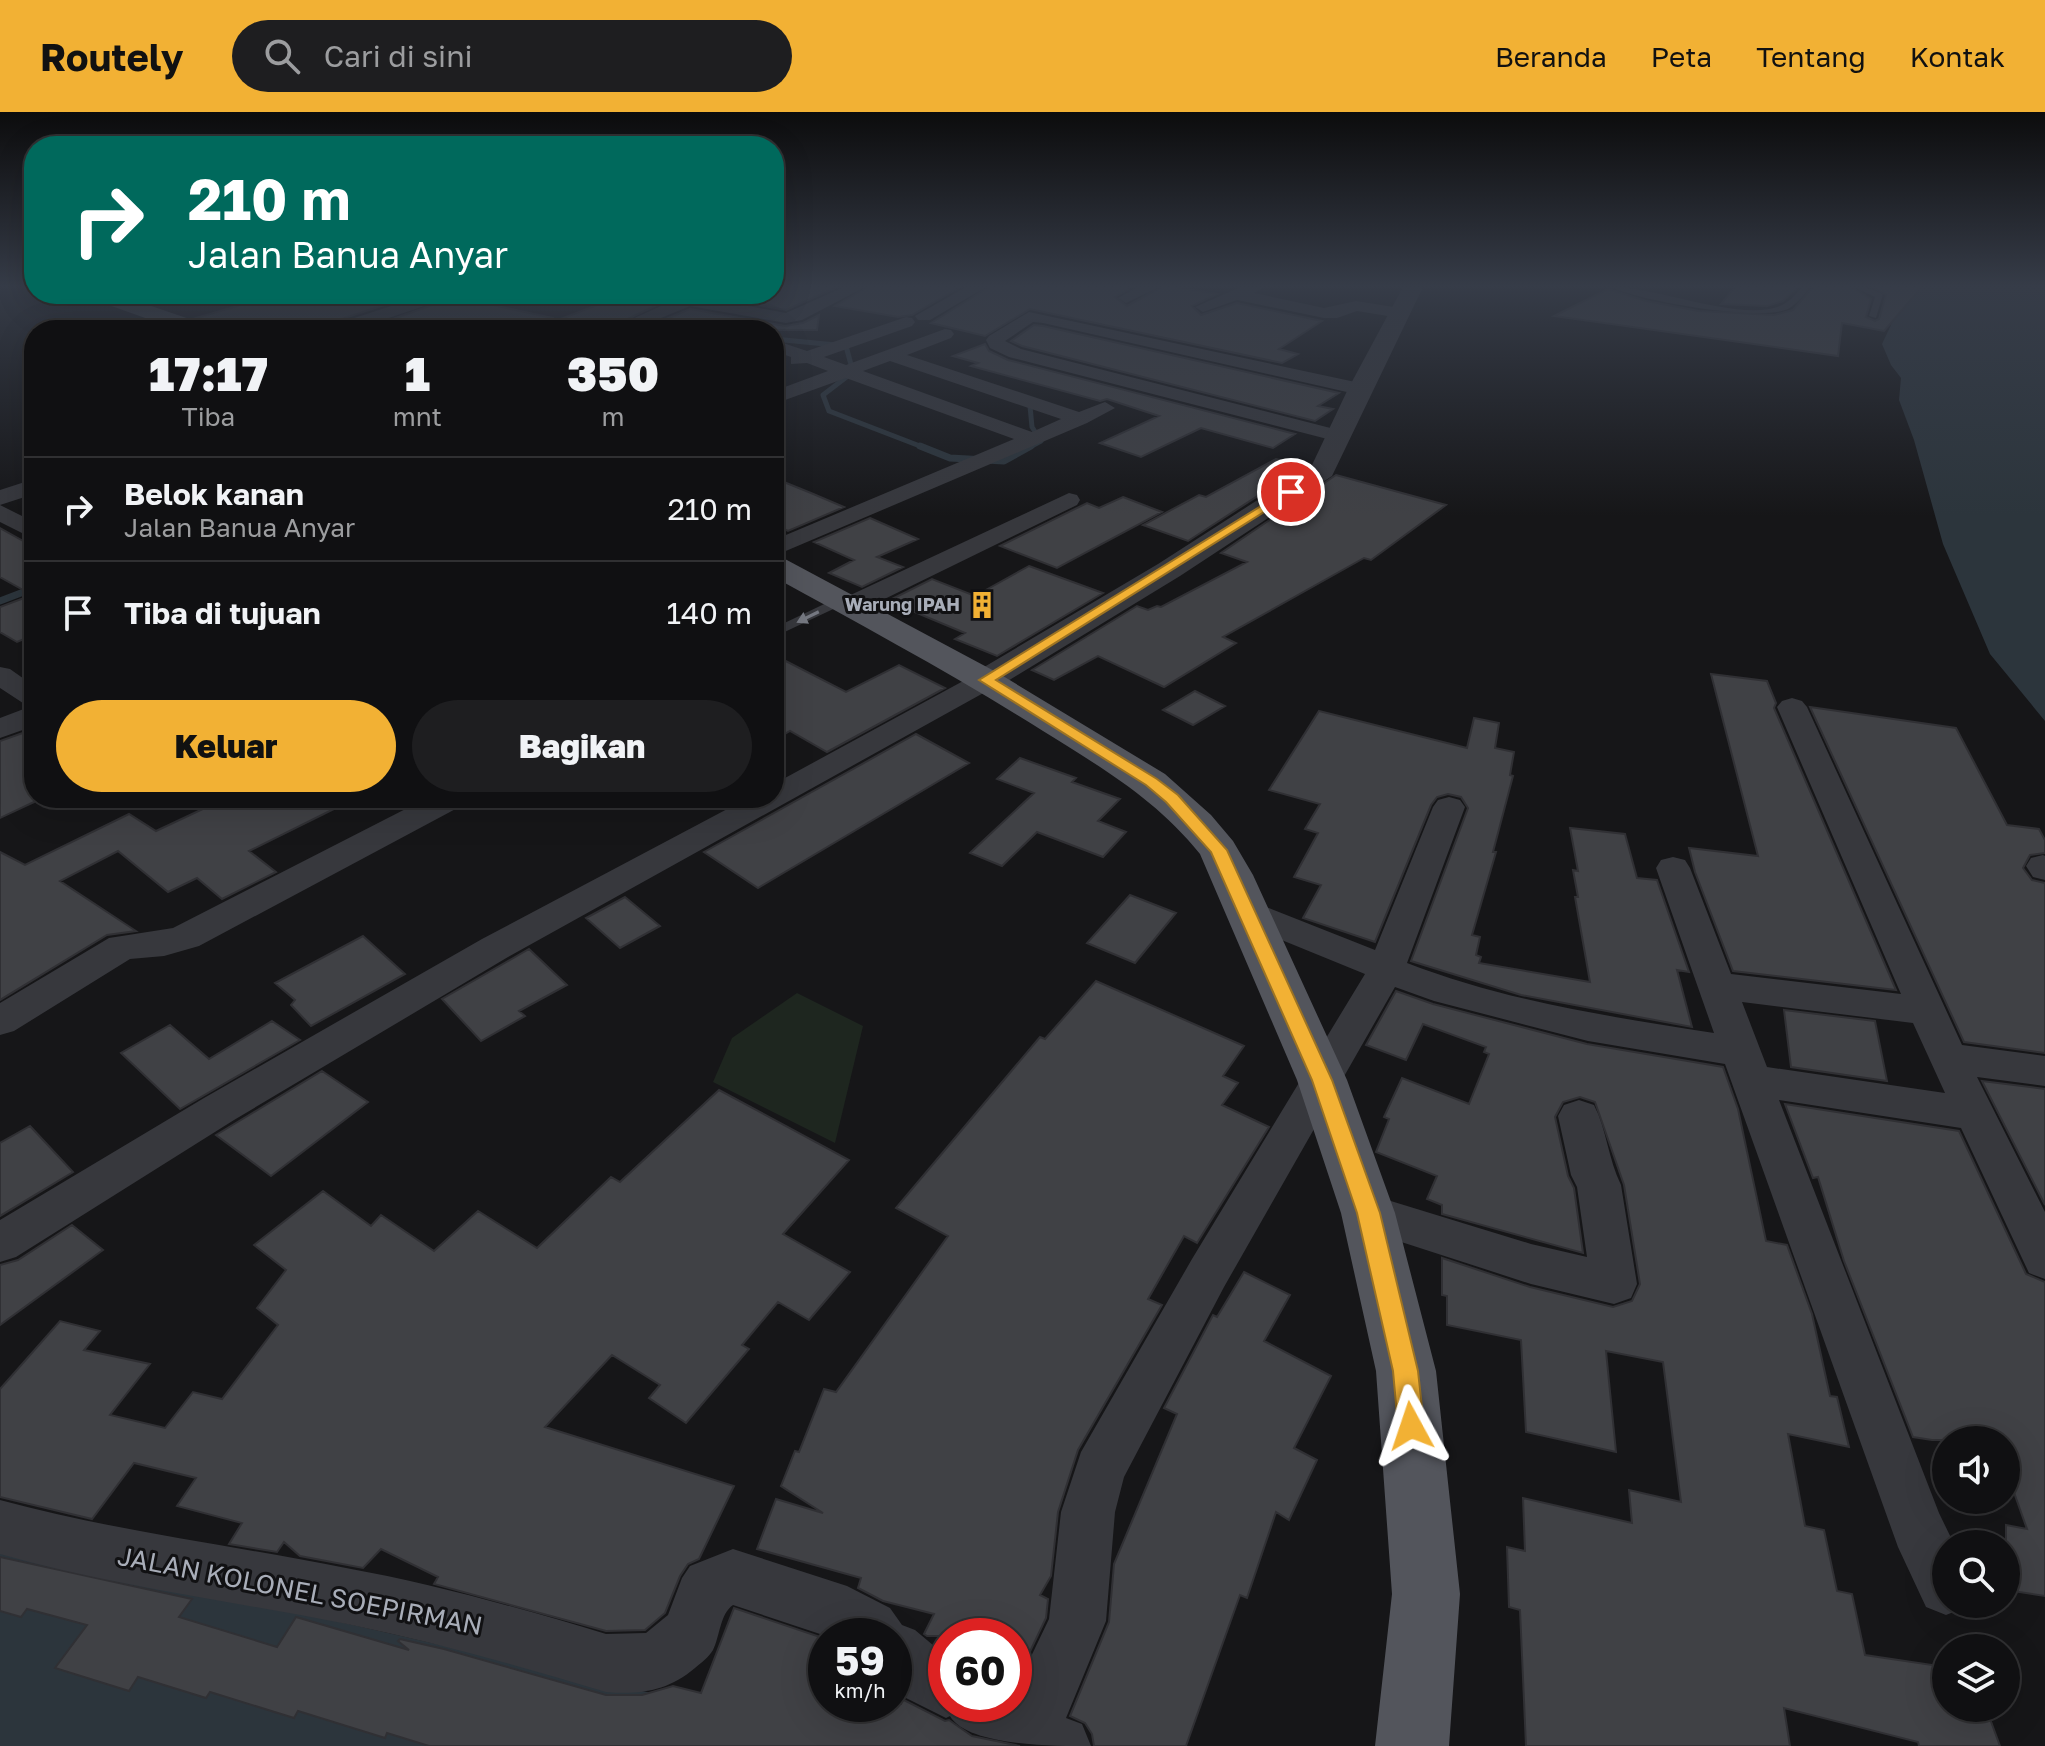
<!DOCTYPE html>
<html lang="id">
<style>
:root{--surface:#101012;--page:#1e1e20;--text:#f1f3f6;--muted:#9c9d9f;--line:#303032;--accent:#f2b134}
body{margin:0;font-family:"Golos Text",sans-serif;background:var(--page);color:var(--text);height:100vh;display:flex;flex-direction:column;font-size:30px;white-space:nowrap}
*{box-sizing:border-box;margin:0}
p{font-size:26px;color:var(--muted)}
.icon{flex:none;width:44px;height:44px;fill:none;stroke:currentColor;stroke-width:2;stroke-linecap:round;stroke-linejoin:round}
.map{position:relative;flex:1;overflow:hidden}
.details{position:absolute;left:24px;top:208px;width:760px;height:488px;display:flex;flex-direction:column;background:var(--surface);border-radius:32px;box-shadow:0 8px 32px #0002,0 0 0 2px var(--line)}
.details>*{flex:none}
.hud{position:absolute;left:24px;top:24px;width:760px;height:168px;border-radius:32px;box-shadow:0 8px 32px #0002,0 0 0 2px var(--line);background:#00695c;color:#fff;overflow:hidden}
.tools{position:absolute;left:1932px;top:1314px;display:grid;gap:16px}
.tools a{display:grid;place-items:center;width:88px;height:88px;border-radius:50%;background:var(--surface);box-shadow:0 8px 32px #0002,0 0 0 2px var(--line);font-size:40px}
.speed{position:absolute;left:808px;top:1506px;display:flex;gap:16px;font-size:40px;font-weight:700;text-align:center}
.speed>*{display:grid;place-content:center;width:104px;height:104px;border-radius:50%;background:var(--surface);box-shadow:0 8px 32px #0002,0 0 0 2px var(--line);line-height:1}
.speed small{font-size:20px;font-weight:400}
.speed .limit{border:12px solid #d22;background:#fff;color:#111}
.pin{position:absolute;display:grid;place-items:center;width:68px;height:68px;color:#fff;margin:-34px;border:4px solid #fff;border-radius:50%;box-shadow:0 2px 8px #0007}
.me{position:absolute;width:88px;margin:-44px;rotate:355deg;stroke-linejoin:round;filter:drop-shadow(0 0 6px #0008)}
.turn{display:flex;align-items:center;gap:28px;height:168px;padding:0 32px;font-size:36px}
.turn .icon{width:104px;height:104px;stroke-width:2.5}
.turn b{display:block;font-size:56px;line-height:68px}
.eta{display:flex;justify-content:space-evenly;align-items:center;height:136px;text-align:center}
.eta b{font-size:48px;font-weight:800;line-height:56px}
.action{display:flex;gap:16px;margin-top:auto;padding:16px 32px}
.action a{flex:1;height:92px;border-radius:48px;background:var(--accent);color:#111;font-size:32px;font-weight:800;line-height:92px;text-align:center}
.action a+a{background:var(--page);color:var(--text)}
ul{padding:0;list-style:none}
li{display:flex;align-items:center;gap:24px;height:104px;padding:0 32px;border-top:2px solid var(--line)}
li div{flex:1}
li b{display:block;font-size:30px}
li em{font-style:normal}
header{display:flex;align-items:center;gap:48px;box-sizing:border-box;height:112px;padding:0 40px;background:var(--accent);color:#111}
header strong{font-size:38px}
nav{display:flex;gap:44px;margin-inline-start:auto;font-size:28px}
.search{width:560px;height:72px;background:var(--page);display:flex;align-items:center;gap:20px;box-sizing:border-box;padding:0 28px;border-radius:44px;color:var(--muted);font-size:30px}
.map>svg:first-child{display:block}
</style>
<header>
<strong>Routely</strong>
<div class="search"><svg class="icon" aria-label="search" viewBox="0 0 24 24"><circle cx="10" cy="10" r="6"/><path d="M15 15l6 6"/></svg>Cari di sini</div>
<nav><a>Beranda</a><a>Peta</a><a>Tentang</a><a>Kontak</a></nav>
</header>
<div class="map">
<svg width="2045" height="1634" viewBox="0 0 2045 1634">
<rect width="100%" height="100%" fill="#161618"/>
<path fill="#1e261f" d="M797,881L863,914L835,1031L713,970L732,926Z"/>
<path fill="#2c353c" d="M1909,175H2045V609L1990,542L1943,432L1914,328L1899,288L1901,266L1891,253L1882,232Z
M0,1441L327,1507L642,1579L923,1634H0Z"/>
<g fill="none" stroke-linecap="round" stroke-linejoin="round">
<path stroke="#2c353c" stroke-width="5" d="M774,227L846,234L853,260L823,283L829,299L925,336
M1028,336L1041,329L1032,315L1030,294"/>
<path stroke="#2c353c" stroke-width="7" d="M920,334L950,346L1004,349L1031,334
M0,489L34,476"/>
</g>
<path fill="#404145" stroke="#303034" stroke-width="2" d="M774,175H837L786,198L709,184L774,182Z
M868,175H960L912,203L898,205L835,194Z
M989,175H1132L1115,185L1127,194L1162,175H1176L1217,182L1192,194L1201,203L1237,191L1322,209L1279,237L1298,242L1282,251L1030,197L985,224L931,211Z
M1735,175H1798L1783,189L1767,194L1721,192Z
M1813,175H1851L1871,187L1866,205L1875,209L1879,207L1886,183L1873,175H1922L1884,219L1842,211L1838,244L1554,204L1608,177L1646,189L1699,199L1774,203L1793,198Z
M279,182H418L329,211L324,218H213L208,210L196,206Z
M626,182H667L665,189L605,218H362L455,185L553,206V210Z
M690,197L785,214L803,211L819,203L817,218H640Z
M1034,213L1043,214L1339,281L1318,294L1333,297L1315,309L1022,234L1011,229Z
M985,232L989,239L1008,248L1295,322L1273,336L1201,316L1141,345L1100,331L1159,304L1107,287L1100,289L971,254L978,251L953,244Z
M1276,347L1304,354L1188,429L1143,413L1199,383L1206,385Z
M1336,363L1446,393L1371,448L1364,446L1223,525L1236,531L1164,575L1098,544L1054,568L1032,558L1137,494L1148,498L1157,494L1161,495L1247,450L1221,441Z
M774,366L811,381L844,395L788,419L774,412Z
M1123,385L1162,400L1057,456L1000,434L1087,391L1099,396Z
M870,406L918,427L877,445L903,455L862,475L829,461L854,448L814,430Z
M0,416L34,435V523L17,530L0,520V495L32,483L0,465Z
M1029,454L1103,481L997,544L955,527L965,521L888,489L932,467L975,484Z
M774,543L846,580L899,553L945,576L827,640L790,619L774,628Z
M1711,562L1767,569L1776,591L1774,596L1896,878L1733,859L1695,760L1689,736L1758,744Z
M1195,579L1225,594L1193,613L1163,598Z
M1810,595L1956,616L2007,713L2039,717L2045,728V741L2030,743L2023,756L2032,768L2045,771V941L1964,930Z
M1319,599L1467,636L1474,606L1499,611L1495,636L1514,640L1510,663L1513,664L1493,740H1496L1472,823L1480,825L1476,843L1481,845L1479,851L1590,870L1575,785H1578L1573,758L1578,759L1570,716L1625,722L1637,766L1657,768L1689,860L1677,858L1692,915L1521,883L1411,849L1468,696L1461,685L1448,682L1437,685L1431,693L1375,830L1303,806L1321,773L1294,765L1318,721L1305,717L1320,692L1269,678Z
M34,617V690L0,706V629Z
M916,622L969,651L758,776L704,740Z
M1020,646L1076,666L1072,670L1120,687L1098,709L1126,720L1103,745L1037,720L1002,754L970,741L1034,681L997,667Z
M226,686H356L249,739L276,760L222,787L197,766L168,780L118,739L60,769L136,819L107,823L0,888V740L25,753L129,702L156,719Z
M1130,783L1176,801L1135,851L1087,831Z
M625,785L660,814L620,836L586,806Z
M363,824L405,862L311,914L291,893L295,888L275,871Z
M529,837L567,873L519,899L525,904L481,929L442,887Z
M1096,869L1244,934L1223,964L1238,971L1222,993L1269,1015L1197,1131L1184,1124L1148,1187L1162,1193L1078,1338L1058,1400L1051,1464L1040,1483L1048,1487L1046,1506L1014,1573V1524H927L924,1522L934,1502L883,1489L858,1476L861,1466L757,1437L776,1387L823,1401L781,1374L795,1339L799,1340L824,1277L836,1280L948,1124L896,1096L1040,925L1045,927Z
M1396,879L1433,892L1587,932L1723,955L1738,997L1766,1129L1787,1133L1812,1202L1830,1284L1837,1285L1849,1335L1788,1322L1805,1414L1824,1418L1837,1479L1852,1482L1865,1543L1946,1555V1596H1986L2000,1634H1919L1918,1630L1784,1596L1790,1634H1526L1520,1498L1509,1495L1507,1435L1525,1439L1523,1386L1632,1411L1629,1378L1681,1390L1663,1250L1606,1239L1616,1340L1526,1320L1521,1228L1447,1213V1184L1442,1183V1146L1530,1175L1613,1195L1632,1189L1640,1172L1624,1073L1595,990L1580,985L1563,990L1555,1005L1568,1064L1574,1076L1583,1141L1442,1102V1093L1427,1087L1437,1064L1376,1040L1389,1007L1384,1005L1402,966L1469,992L1489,942L1484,940L1486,935L1423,912L1406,948L1366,933Z
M1784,898L1875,909L1887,969L1791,955Z
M272,909L300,928L180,997L121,941L170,913L209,947Z
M322,959L368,990L271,1064L216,1023Z
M1982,969L2045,977V1093Z
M719,978L849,1048L783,1122L850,1160L809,1208L778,1190L742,1233L749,1237L686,1311L649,1286L660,1273L612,1243L545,1315L734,1374L699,1447L688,1452L680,1464L665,1501L645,1518L606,1519L434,1472L438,1465L381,1437L363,1456L300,1444L284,1430L277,1440L229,1432L242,1411L177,1394L196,1366L134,1351L92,1407L0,1385V1277L60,1209L100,1219L84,1238L150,1252L110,1303L165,1316L193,1280L222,1287L278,1213L257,1196L286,1158L254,1133L323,1079L371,1114L381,1103L434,1139L478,1099L537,1136L611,1065L620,1070Z
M1785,992L1959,1019L2026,1162L2045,1170V1484L2006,1478V1413L2027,1417L2006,1358V1328H1932L1913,1325L1844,1149L1818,1065L1813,1066Z
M30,1014L73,1060L0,1104V1031Z
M72,1113L103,1138L0,1213V1153L18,1148Z
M1244,1160L1290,1183L1264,1229L1331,1264L1294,1336L1317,1348L1289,1408L1276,1400L1247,1486L1240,1483L1186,1634H1094L1092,1622L1085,1611L1070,1604L1109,1510L1114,1452L1177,1302L1164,1296L1213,1203L1217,1205Z
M0,1445L192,1487L179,1505L277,1535L296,1505L409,1538L398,1529L400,1527L444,1537L606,1583H642L673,1574L701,1581L734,1496L826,1527V1592H901L902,1587L945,1609L949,1608L972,1624L1020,1634H429L387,1621L385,1626L298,1599L294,1606L210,1580L206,1586L138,1565L129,1579L55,1556L87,1513L27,1497L21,1505L0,1499Z"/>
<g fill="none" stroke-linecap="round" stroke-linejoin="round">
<path fill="#37383d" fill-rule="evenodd" d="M1612,175C1656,174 1746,213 1784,192C1791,188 1797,181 1802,175H1810C1804,183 1797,192 1788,197C1760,210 1639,189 1612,175Z
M1854,175H1865L1883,182L1876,206L1869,204L1875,185Z
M841,484L847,488L846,491L774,525V516Z"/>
<path fill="#37383d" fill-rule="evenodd" d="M844,175H865L802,208L786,211L690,194L632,218H608L670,190L667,186L671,182H706V186L786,201Z
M966,175H986L930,208H918L915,204Z
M1138,175H1159L1126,191L1118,186Z
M1241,175H1264L1254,181L1324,196L1356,189L1400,196L1409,201L1400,206L1357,199L1337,206H1324L1237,188L1203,200L1195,195Z
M158,182H185L183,185L131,199L123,194L125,190Z
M428,182H453L451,185L353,218H327L330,214Z
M1029,200L1360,271L1370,277L1360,283L1043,211L1033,210L1005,229L1021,237L1346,320L1349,324L1339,330L1009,245L990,236L986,228L989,224Z
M906,205L912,206L915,210L912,214L824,245L846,253L945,217L951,218L954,222L951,226L907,243L1079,300L1105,290L1115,296L1087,311L774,444V428L1014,327L846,266L774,292V279L828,259L807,251L791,252V245L774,239V228L807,239ZM890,249L1061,307L1032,320L863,259Z
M34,367V382L0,393V378Z
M1069,381L1077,383L1080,388L1077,393L860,499H842L838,493L842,487Z
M0,393L34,410V427L0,410Z
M0,555L10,557L34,574V614L0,626V606L29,595L0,576Z
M986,559L996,562L1000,568L996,574L508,845L234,1008L16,1145L0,1150V1108L204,986L482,827L748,686H774V672L976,562Z
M1792,586L1802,589L1807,595L1962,933L2045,944V974L1977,965L2045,1100V1167L2029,1161L1961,1016L1779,988L1939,1401L1954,1432H1946V1492H1967L1966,1495L1946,1503L1926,1495L1898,1435L1725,952L1588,929L1434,889L1395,875L1224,1175L1124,1365L1115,1400L1106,1509L1066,1606L1082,1612L1091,1634C1053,1634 967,1634 950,1604L946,1606L894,1580V1524H826L733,1493C720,1502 720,1524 713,1538C709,1545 701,1551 695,1556C668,1579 640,1583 606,1580C520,1554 434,1530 347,1512C231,1489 114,1474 0,1442V1388C114,1419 231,1433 346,1456C434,1472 520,1496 606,1522L646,1521L668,1503L682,1466L690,1454L733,1437L847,1474L890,1496L902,1513L915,1518L946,1544V1592H1014V1580L1049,1507L1061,1400L1081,1340L1192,1147L1365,862L1235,809L1230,801L1235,793L1248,789L1261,793L1375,838L1433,695L1438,688L1449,685L1460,688L1465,695L1407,851C1505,889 1611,905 1714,921L1656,756L1661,748L1673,745L1685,748L1690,756L1731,862L1901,882L1777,595L1782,589ZM1742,890L1913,911L1945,981L1767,955Z
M427,686H468L463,693L199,834L164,844L130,847L14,919L0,923V891L109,826L173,816Z
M2043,743L2045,744V768L2033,765L2026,754L2031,746Z
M1579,988L1594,993C1607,1018 1608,1047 1621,1073L1637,1172L1631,1186L1614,1192L1531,1172L1352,1114L1346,1101L1352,1088L1368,1082L1531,1132L1587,1145L1577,1075L1571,1063L1558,1004L1564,993Z"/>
<path fill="#37383d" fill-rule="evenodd" d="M1403,175H1423L1332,364L1180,464L998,575L986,578L974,575L969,568L974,561L1158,452L1312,353L1348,277Z"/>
<path fill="#53555c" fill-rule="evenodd" d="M86,182H116L207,213L210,218H179L89,186Z
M774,444L785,447L998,561L1165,662L1211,703L1233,729L1253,763L1347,968L1395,1101L1436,1259L1460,1482L1449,1634H1375L1392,1482L1376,1259L1341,1101L1297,968L1200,742C1156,687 1102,656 1043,619C956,564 865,515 774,465Z"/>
</g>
<defs><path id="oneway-solid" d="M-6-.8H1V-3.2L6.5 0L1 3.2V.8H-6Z" transform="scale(2)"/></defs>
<use fill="#757881" href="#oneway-solid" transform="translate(808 505) rotate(154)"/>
<linearGradient id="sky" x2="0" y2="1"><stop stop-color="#0c0c0d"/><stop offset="0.43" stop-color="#363c48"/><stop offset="1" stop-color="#363c48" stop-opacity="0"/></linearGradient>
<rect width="2045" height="404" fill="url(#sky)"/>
<path fill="#f2b134" stroke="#9d7322" stroke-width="2" d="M1287,378L1296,380L996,568L1157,667L1178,683L1227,738L1332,968L1380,1101L1418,1259L1424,1314L1420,1323L1411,1326L1402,1323L1398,1314L1393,1259L1357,1101L1312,968L1211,740L1166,690L1146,673L979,568Z"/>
<defs>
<g id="building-bare" transform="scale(2.16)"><path d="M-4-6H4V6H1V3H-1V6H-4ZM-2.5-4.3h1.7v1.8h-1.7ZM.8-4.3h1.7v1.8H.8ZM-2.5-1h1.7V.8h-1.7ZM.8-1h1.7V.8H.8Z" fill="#f2b134" stroke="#111113" stroke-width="2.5" paint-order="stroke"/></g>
</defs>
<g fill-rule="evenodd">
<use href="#building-bare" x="982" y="493"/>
</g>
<g text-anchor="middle" stroke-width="6" stroke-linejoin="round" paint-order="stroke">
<g font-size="18" font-weight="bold" fill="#a8adb8" stroke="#111113" text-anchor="end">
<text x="960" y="499">Warung IPAH</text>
</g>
<g font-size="26" fill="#a8adb8" stroke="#111113">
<text transform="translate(300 1479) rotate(11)" y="9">JALAN KOLONEL SOEPIRMAN</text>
</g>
</g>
</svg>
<div class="tools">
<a><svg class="icon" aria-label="sound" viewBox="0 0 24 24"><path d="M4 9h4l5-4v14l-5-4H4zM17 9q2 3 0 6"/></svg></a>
<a><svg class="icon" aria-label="search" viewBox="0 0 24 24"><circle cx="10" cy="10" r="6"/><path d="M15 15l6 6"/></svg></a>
<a><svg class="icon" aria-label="layers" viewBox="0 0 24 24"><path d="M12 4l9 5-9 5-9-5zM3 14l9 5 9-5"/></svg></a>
</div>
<div class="speed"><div>59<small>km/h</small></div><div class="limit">60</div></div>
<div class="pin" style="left:1291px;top:380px;background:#d93025"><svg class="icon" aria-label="arrive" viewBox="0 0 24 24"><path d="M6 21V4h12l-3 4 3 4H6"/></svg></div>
<svg class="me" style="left:1411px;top:1314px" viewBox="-20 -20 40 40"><path d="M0-17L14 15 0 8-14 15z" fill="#f2b134" stroke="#fff" stroke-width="4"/></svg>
<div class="hud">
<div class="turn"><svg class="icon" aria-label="right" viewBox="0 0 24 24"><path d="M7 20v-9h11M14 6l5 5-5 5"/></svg><div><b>210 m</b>Jalan Banua Anyar</div></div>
</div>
<section class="details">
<div class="eta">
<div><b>17:17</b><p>Tiba</p></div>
<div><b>1</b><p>mnt</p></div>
<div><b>350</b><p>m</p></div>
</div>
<ul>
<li><svg class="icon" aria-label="right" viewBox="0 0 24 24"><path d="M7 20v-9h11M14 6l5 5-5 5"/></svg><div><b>Belok kanan</b><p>Jalan Banua Anyar</p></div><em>210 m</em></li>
<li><svg class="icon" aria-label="arrive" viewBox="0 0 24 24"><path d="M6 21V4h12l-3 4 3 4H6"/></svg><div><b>Tiba di tujuan</b></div><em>140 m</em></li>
</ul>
<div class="action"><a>Keluar</a><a>Bagikan</a></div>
</section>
</div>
